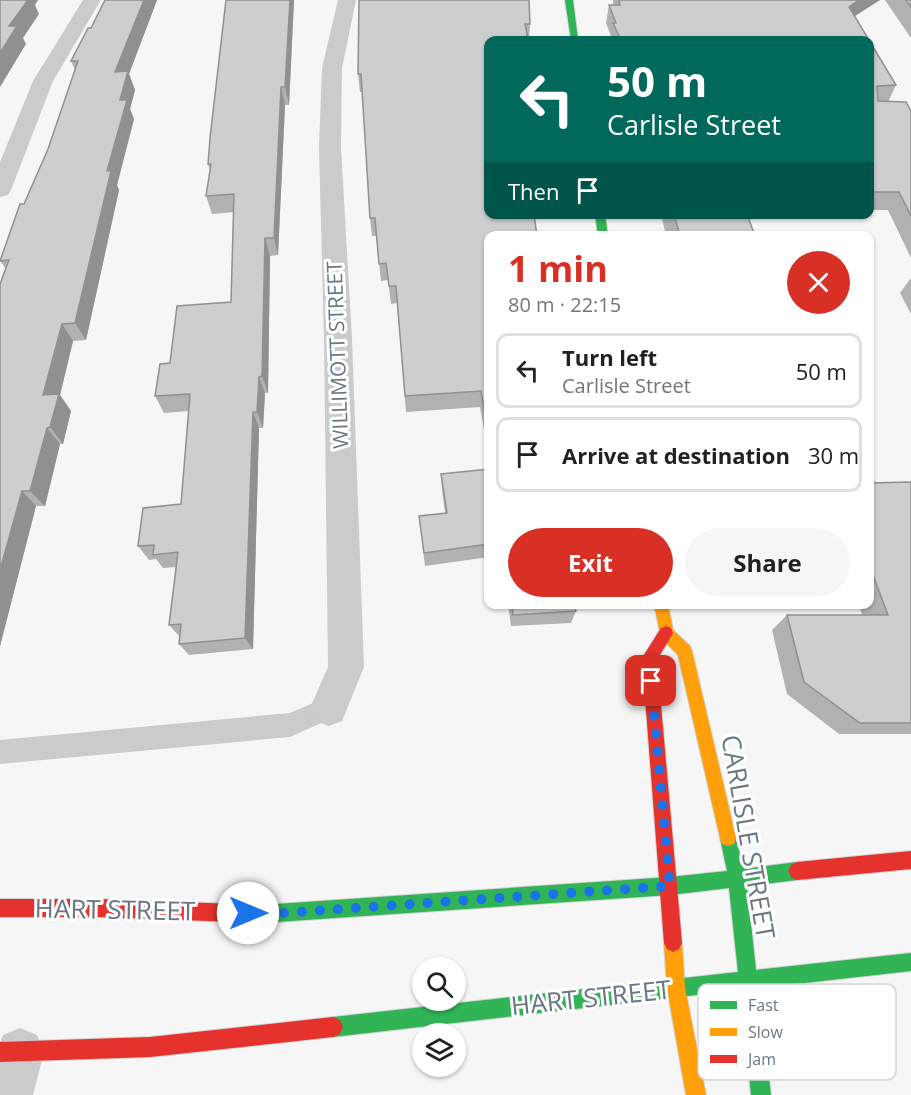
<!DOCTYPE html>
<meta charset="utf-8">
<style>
:root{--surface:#fff;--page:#f6f6f6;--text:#202124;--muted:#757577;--line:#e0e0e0;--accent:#d93025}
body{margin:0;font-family:"Open Sans",sans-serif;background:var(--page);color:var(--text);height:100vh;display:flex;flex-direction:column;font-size:22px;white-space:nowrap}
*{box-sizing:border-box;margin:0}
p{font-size:20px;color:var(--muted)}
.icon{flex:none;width:33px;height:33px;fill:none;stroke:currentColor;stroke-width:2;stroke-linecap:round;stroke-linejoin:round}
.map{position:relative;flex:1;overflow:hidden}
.panel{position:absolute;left:484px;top:231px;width:390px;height:378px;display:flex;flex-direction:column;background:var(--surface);border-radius:12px;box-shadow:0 2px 4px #0004}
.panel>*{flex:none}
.guide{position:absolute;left:484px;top:36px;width:390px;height:183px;border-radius:12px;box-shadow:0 2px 4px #0004;background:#00695c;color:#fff;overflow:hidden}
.controls{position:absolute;left:412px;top:957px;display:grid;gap:12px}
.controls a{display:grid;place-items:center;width:54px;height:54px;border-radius:50%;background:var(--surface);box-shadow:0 2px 4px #0004;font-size:30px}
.pin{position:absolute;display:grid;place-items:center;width:51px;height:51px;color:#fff;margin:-26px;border-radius:12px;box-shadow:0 3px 9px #0006}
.me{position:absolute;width:66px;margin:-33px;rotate:90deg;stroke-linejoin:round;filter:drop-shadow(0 0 4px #0008)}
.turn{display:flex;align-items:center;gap:21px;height:126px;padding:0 24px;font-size:27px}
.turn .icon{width:78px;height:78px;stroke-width:2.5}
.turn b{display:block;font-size:42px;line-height:51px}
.then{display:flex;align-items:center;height:57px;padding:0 24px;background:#0003;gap:12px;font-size:22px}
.round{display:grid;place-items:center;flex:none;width:63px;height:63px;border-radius:32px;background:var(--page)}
.headline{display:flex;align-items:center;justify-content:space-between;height:102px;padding:0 24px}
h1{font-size:36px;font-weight:700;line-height:45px;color:var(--accent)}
.action{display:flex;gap:12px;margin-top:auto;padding:12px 24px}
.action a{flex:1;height:69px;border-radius:36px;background:var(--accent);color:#fff;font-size:24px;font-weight:700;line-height:69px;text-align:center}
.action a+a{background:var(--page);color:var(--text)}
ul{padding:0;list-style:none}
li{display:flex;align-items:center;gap:18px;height:75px;margin:0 12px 9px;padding:0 12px;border:3px solid var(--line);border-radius:12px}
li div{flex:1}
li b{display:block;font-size:22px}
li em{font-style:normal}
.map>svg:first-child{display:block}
</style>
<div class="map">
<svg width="911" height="1095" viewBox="0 0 911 1095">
<rect width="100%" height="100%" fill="#f6f6f6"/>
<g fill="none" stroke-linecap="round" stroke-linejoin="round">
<g stroke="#d2d3d4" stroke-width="2">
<path id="fast" d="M565,0H573L578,40H571Z
M595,214H605L608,236H598Z
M728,830L734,832L744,869L797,862L803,865L806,871L803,877L797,880L747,886L756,970L911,953V971L759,988L771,1095H751L740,990L333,1037L326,1034L323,1027L326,1020L333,1017L738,972L729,888L670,895L262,923L256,920L253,914L256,908L262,905L670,877L727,871L720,838L722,832Z"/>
</g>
<g stroke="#d2d3d4" stroke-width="2">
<path id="slow" d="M654,604H668L673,630L690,646L692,651L736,838L734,844L728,846L722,844L720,838L678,655L661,638Z
M673,934L679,937L682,943L685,988L706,1095H686L667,988L664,943L667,937Z"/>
</g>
<g stroke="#d2d3d4" stroke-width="2">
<path id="jam" d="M666,626L671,628L673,633L657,660L682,943L679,949L673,952L667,949L664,943L642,658L661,628Z
M911,851V869L797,880L791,877L788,871L791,865L797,862Z
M0,899H99L262,905L268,908L271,914L268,920L262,923L99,917H0Z
M333,1017L340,1020L343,1027L340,1034L333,1037L150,1057L0,1062V1042L150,1037Z"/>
</g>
<path fill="#c9cbcc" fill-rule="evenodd" d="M329,696L337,700L341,708L337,716L290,737L0,764V740L290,713Z"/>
<path fill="#c9cbcc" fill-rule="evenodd" d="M83,0H101L53,81L11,190L8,195L0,197V162L33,81Z
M338,0H356L342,68L341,147L352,339L364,667L342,721L329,726L316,721L310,708L328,667L324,339L319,147L322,68Z
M20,1028L37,1035L44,1052L33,1095H0V1043L3,1035Z"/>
<use href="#fast" fill="#30b455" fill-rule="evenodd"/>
<use href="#slow" fill="#ff9f0a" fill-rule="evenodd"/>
<use href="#jam" fill="#e5322d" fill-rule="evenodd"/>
</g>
<path fill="#b0b1b2" d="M105,0H157L129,74L135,90L130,109L134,119L117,185L119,190L86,340L73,341L60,395L71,411L63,444H60L45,506H36L0,646L6,269L0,261L48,149L75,70L71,61L91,28Z
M226,0H294L289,105H285L278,255L270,256L268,393H265L263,428H259L253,649L189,655L179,644V636L169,625L176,567L163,568L156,559L149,560L138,546L181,504L189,411L164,413L155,396L170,363L231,302L234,212L212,214L206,196L210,170L208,164Z
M359,0L530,24L529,40H489V457L480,407L406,412L397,303L391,304L388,280L381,281L376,236H372L370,218L362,92H360L358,74Z
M613,0H880L854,16L869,40H610L611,36L606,23L609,5H613Z
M885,0H911V38Z
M870,42L896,85L888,102L911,111V258L888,210H870Z
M661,214H747L755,236H666Z
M911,278V314L900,293Z
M489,469V557L425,566L419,516L445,513L442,489L441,474Z
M911,482V734H839L787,694L772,630L787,615H862L859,604H870V483Z
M508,604H574L576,611L571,623L511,626Z"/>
<path fill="#909091" d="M22,0H38L35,5L39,14L23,38L26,44L0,87V53L9,26Z
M144,0H157L129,74L135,90L130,109L134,119L117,185L119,190L86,340L75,323L107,171L120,100L115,72Z
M290,0H294L289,105L285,87Z
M859,0H880L841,25L849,7Z
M281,87L285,105L278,255L274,238Z
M265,238L270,256L268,393L262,376Z
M62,324L73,341L60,395L71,411L63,444L50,427L43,395Z
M259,377L265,393L263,428L257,412Z
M253,412L259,428L253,649L245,638Z
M47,428L60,444L45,506L30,491Z
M22,491L36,506L0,646V570Z"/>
<path fill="#cdcecf" stroke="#909091" stroke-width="1.5" d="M0,0H28L9,26H17L0,53Z
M105,0H144L115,72L128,71L120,100H127L107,171H111L75,323L62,324L43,395L59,394L50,427L47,428L30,491H22L0,570V284L9,260L0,261L20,204H24L48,149L78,61H71L88,28H91Z
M226,0H290L285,87H281L274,238H265L262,376L259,377L257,412H253L245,638L179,644L181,624L169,625L178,552L153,555L154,545L138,546L143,508L181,504L190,394L155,396L160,364L170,363L177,306L231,302L234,194L206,196L211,164H208L210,138Z
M359,0H529L530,24H525L528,40H489V214H534L537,236H489V436L481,391L405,396L396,286H389L386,263L379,264L375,218H370L361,74H358Z
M619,0H859L849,7L869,40H621L613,23H616L609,5H620Z
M906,0H911V7Z
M870,42L896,85L877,86L878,101L906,102L911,111V216L899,192H870Z
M674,214H747L755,236H680Z
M489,469V544L424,553L419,516L447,513L441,474Z
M911,482V723H860L804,682L787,615H888L870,567V483Z
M512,604H574L576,611L513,615Z"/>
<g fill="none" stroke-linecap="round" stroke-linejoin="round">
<path stroke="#1a73e8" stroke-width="10" stroke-dasharray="0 18" d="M248,913L269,914L670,886L651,681"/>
</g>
<g text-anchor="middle" stroke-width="6" stroke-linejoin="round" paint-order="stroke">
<g font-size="21" fill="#6a7883" stroke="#fff">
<text transform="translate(338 355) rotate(-92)" y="7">WILLIMOTT STREET</text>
</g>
<g font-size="26" fill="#6a7883" stroke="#fff">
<text transform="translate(748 837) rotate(80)" y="9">CARLISLE STREET</text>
<text transform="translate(115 910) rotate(1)" y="9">HART STREET</text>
<text transform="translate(591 998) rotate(-6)" y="9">HART STREET</text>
</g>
</g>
<rect x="698" y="984" width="198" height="96" rx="9" fill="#fff" stroke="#d2d6da" stroke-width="1.5"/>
<rect x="710" y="1001" width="27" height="8" fill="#30b455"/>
<rect x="710" y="1028" width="27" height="8" fill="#ff9f0a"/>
<rect x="710" y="1055" width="27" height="8" fill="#e5322d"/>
<g font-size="16" fill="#6a7883">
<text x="748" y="1011">Fast</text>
<text x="748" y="1038">Slow</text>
<text x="748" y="1065">Jam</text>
</g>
</svg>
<div class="controls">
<a><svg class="icon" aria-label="search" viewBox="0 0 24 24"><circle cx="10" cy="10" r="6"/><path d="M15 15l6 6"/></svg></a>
<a><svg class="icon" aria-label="layers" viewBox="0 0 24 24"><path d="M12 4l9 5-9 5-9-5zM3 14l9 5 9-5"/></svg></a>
</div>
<div class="pin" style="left:651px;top:681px;background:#d93025"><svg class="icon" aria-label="arrive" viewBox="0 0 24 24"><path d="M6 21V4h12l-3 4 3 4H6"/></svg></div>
<svg class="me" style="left:248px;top:913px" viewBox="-20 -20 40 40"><circle r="19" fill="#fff"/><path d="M0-13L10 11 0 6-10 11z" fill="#1a73e8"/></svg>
<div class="guide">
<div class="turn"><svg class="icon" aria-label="left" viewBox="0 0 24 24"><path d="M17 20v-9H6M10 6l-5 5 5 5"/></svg><div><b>50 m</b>Carlisle Street</div></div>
<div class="then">Then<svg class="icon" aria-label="arrive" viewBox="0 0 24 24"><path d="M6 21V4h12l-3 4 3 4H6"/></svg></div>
</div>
<section class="panel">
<div class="headline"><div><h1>1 min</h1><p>80 m · 22:15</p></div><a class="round" style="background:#d93025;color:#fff"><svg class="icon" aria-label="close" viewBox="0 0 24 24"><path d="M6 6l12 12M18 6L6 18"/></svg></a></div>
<ul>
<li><svg class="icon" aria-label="left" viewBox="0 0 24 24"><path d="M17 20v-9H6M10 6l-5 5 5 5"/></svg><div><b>Turn left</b><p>Carlisle Street</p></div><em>50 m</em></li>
<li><svg class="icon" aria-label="arrive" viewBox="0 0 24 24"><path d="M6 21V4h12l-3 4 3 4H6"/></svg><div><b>Arrive at destination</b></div><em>30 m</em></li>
</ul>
<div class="action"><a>Exit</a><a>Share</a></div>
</section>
</div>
